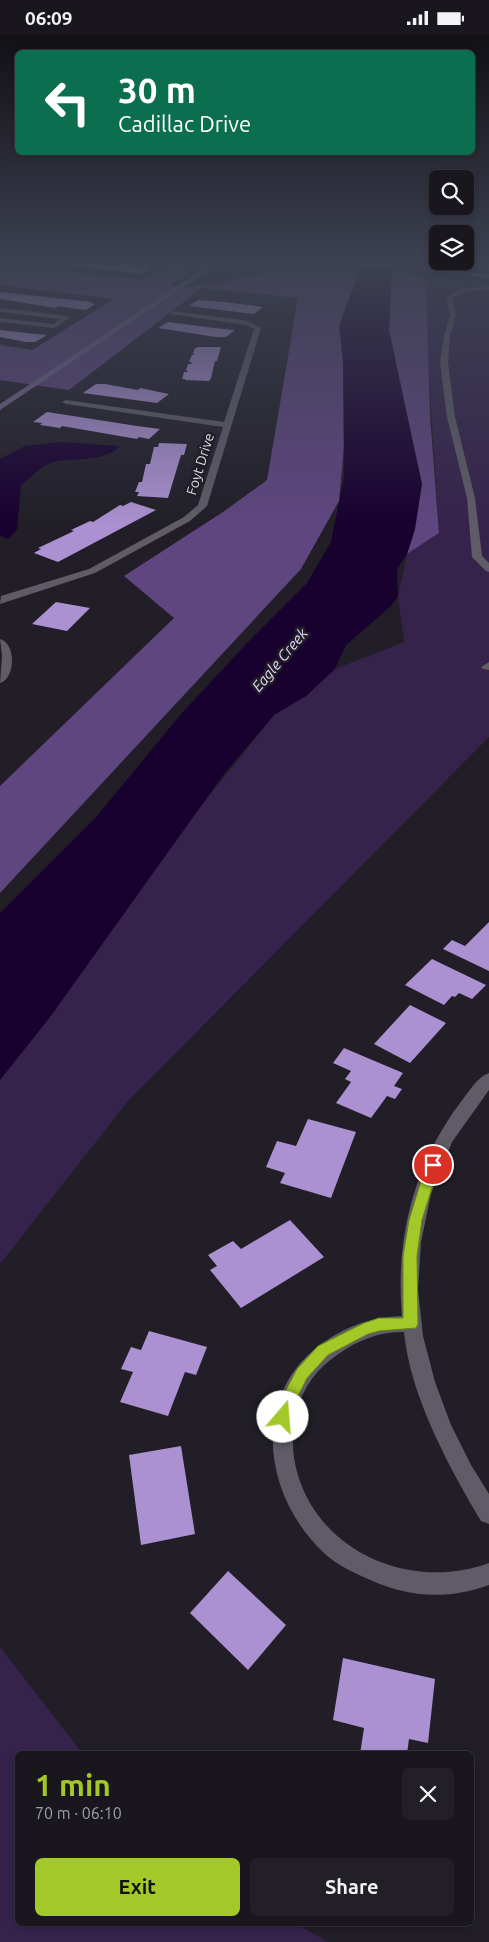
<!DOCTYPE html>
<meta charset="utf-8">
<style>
:root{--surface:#19161d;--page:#221f26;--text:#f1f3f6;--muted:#9f9fa4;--line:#37353b;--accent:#a2c928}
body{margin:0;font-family:Ubuntu,sans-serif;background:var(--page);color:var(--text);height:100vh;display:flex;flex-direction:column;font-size:19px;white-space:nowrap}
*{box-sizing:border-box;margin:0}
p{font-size:16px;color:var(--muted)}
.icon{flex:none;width:28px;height:28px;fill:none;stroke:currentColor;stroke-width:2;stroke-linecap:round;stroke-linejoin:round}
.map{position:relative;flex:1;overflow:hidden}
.drawer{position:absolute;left:15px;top:1716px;width:459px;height:175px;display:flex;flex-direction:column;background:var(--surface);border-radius:8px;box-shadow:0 2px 8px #0003,0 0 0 1px var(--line)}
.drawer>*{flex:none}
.banner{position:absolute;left:15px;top:15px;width:460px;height:105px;border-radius:8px;box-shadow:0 2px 8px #0003,0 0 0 1px var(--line);background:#0b6e4f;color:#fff;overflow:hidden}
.controls{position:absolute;left:429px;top:135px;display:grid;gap:10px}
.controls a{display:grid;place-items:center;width:45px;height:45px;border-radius:8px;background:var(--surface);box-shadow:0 2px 8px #0003,0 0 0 1px var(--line);font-size:25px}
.pin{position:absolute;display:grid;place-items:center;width:42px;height:42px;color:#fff;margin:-21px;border:2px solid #fff;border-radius:50%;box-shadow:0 1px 5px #0007}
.me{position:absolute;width:55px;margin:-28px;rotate:18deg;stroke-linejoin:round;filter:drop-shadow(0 0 4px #0008)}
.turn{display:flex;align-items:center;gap:18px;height:105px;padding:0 20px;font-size:22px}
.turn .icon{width:65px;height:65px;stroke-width:2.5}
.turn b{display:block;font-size:35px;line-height:42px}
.round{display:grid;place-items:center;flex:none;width:52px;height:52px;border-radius:8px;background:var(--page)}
.summary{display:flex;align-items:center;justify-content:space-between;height:85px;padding:0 20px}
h1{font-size:30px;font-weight:600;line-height:38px;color:var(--accent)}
.cta{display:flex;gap:10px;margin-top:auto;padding:10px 20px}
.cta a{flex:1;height:58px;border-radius:8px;background:var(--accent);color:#111;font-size:20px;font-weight:600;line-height:58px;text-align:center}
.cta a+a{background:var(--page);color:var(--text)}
.status{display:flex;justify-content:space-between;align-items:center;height:35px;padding:0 25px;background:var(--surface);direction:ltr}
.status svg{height:14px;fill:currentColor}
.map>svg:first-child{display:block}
</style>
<div class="status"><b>06:09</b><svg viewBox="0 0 49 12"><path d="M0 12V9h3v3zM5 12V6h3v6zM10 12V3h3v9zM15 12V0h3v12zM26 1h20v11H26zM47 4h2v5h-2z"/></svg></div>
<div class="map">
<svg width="489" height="1907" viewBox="0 0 489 1907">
<rect width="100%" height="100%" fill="#211e27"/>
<path fill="#35234c" d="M420,240L489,248V702L128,1066L0,1229V1045L50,982L193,781L274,680L306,661L335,634L404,607L398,561L407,519L439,498L426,290V249Z
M0,1612L83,1719H18V1889H296L328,1907H0Z"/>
<path fill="#5f4680" d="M398,225H469L489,227V237L397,228Z
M167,229L197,232L170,250L195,252L199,249L212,250L298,231L360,238L339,466L301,534L0,858V751L174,583L124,541L223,477L267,445L298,263L202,253L69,355L0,345V310L32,315L114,264L0,250V237H23L29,233L142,245Z
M392,236L420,240L426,249L430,381L439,498L407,519L415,494L409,391L389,295Z"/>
<path fill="#18002f" d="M363,225H399L391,238L389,295L422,449L415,494L407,519L397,534L398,561L391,571L346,610L335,634L306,661L274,680L224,739L50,982L0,1045V878L97,781L181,679L248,607L307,548L331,507L344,442L343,327L339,291Z
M62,407L120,411C105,428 74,422 53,427C41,431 31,442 21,450L17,495L8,504L0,501V424L25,411Z"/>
<path fill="#ab91d1" d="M52,225H93L151,233L143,238H135L47,228Z
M0,257L92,267L90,268L95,269L86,275L58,271L56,273L0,264Z
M198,265L225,267L263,272L254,279L189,271Z
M168,287L214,293L235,295L226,302H216L158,293Z
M0,295L26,298L47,300L35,307H26L0,302Z
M199,312H221L217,326H215L211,343L209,346L185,345L186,344H182L184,337H188L186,335L188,329H191L192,327H189L192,320H195L193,319L195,313Z
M96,349H105L138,355L140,353L169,359L157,368L83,358Z
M47,377L137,391L160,394L149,404L139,402L137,404L62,391L60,393L40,390L42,388L33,387Z
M159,408L187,409L184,420H181L168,463L137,461L139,457H135L139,447H142L146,429H150L154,412H158Z
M131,467L156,475L58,527L34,518L41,514L38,513L74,496L71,495L90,486L93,487L120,470L123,471Z
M56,567L90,573L67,596L32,589Z
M489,887V936L443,914L452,905L465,911Z
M432,924L486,950L472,964L459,958L455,962L452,961L444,970L405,950Z
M410,970L446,988L410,1028L374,1009Z
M344,1013L403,1038L394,1051L402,1054L395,1064L387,1061L371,1083L336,1068L351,1047L345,1044L351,1036L333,1028Z
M308,1084L356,1097L331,1163L280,1148L285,1138L266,1132L277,1106L296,1111Z
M290,1185L324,1222L241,1273L210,1235L217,1231L208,1220L233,1206L241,1214Z
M149,1296L207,1312L196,1340L185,1337L168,1381L120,1367L133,1337L121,1334L131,1312L141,1315Z
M181,1411L195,1499L141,1510L129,1420Z
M228,1536L286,1590L248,1635L190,1578Z
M343,1623L435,1644L428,1708L409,1704L407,1719H360L364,1693L333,1685Z"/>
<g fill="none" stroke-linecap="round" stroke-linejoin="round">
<path fill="#605c67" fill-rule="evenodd" d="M489,251V255L468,256L452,263L456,280L450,301L448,327L455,382L475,463L482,521L489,528V537L486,536L472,522L467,463L447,382L440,327L444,301L450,280L446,262L461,254Z
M489,627V635L483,634L481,632Z"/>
<path fill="#605c67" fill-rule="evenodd" d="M0,273L66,281L69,283L54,293L0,287V283L53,289L60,284L0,277Z
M173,276L248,286L261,293L207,471L190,486L95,538L0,569L1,561L89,534L184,482L198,470L223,392L66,369L62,367L66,365L224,387L254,294L246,290L171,279V277Z
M0,604C17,609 15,644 0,648L2,621Z
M489,1038V1055L452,1107L431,1159L421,1207L418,1254L423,1301L435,1347L451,1390L471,1430L489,1459V1489L481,1486C449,1432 410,1361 404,1297C378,1297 358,1305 337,1320C311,1338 298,1361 294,1392C290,1418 297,1445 310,1468C346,1529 424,1552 489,1528V1550C451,1564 412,1563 375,1547C357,1539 337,1531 323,1517C262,1459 250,1358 324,1307C348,1290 374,1282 402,1281C395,1205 414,1129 460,1068C468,1058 477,1042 489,1038Z"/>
<path fill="#76668b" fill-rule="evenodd" d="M217,225H224L0,375V369Z
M319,225H341L489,239V243Z"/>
</g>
<linearGradient id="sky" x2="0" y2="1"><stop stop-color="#121015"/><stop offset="0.46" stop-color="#3d4152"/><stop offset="1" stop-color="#3d4152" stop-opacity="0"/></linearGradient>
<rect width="489" height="492" fill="url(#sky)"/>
<path fill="#a2c928" stroke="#69831a" d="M433,1125L437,1127L439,1130L422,1185L417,1221L418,1289L416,1293L379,1296L368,1299L328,1320L307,1343L294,1369L289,1387L283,1389L278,1387L276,1382L279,1368L297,1334L318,1311L364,1288L379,1283H403V1221L409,1185L426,1130L428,1127Z"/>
<g text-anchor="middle" stroke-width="5" stroke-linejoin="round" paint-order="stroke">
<g font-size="14" fill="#dcdae0" stroke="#211e27">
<text transform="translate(200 429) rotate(-73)" y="5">Foyt Drive</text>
</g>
<g font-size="15" font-style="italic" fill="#e3d6f9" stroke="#211e27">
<text transform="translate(280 625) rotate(-50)" y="5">Eagle Creek</text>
</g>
</g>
</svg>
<div class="controls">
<a><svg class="icon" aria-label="search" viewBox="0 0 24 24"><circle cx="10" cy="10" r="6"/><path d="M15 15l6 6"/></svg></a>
<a><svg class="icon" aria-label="layers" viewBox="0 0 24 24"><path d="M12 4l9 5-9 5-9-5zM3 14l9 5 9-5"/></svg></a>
</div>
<div class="pin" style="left:433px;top:1130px;background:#d93025"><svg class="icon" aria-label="arrive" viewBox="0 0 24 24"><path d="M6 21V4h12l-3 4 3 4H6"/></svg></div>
<svg class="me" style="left:283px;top:1382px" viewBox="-20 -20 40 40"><circle r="19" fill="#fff"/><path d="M0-13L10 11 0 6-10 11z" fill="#a2c928"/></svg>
<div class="banner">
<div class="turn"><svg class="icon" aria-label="left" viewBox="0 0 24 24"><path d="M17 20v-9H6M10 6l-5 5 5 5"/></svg><div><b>30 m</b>Cadillac Drive</div></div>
</div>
<section class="drawer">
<div class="summary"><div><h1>1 min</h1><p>70 m · 06:10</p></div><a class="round"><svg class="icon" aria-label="close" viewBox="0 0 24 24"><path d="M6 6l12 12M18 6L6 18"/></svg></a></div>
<div class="cta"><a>Exit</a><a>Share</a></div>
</section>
</div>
